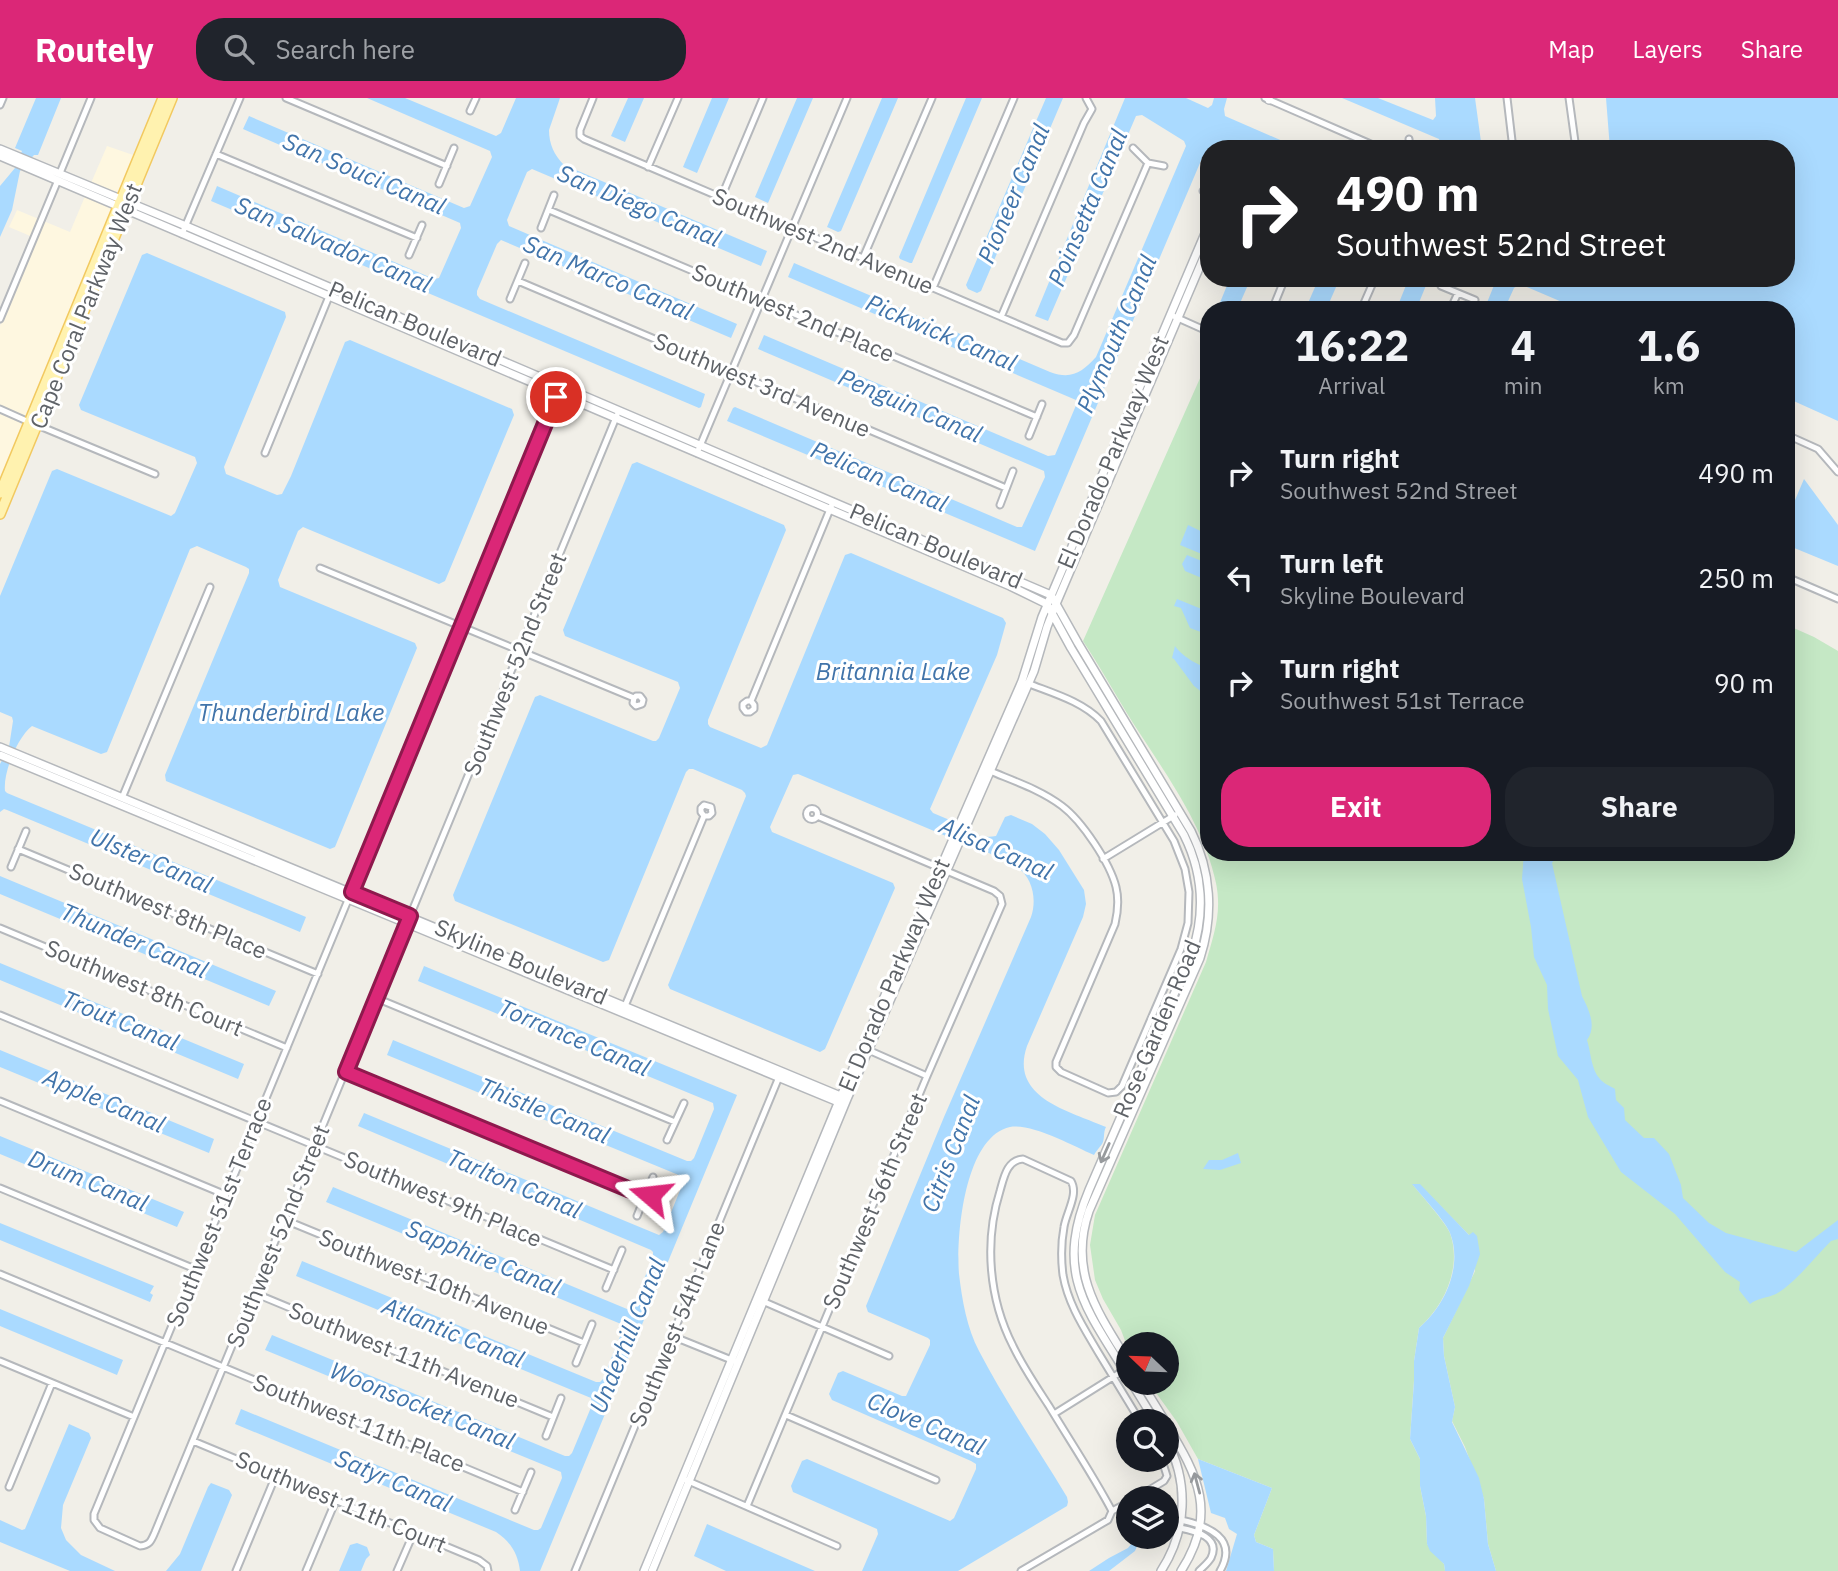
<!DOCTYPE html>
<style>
:root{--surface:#171b24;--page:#20242c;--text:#f1f3f6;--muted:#9ea1a6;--accent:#db2777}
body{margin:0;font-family:"IBM Plex Sans",sans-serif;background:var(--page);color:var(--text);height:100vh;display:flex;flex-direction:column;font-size:26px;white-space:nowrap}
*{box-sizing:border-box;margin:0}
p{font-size:23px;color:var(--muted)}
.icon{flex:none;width:38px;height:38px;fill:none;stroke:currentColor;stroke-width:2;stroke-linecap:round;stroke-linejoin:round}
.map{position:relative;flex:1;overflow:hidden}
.sheet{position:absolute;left:1200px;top:203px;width:595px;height:560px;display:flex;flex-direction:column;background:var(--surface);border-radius:28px;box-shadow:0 7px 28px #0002}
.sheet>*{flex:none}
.guide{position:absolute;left:1200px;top:42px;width:595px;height:147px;border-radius:28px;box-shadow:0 7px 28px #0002;background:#202124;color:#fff;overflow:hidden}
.needle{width:46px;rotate:293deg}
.tools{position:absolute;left:1116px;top:1234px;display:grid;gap:14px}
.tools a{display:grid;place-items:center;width:63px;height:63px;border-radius:50%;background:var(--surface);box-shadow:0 7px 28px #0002;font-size:35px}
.pin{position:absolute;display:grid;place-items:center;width:60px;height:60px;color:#fff;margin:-30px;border:4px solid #fff;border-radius:50%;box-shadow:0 2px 7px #0007}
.me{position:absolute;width:77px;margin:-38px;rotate:287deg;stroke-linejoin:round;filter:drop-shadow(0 0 5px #0008)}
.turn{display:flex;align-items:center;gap:24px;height:147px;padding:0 21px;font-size:32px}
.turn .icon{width:91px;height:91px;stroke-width:2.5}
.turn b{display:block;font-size:49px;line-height:60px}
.eta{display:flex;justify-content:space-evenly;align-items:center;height:119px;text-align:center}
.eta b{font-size:42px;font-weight:700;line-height:49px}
.action{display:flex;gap:14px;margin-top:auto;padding:14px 21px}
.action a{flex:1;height:80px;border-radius:28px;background:var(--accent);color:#fff;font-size:28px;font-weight:700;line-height:80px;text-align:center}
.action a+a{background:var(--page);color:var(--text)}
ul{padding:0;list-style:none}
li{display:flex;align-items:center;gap:21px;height:105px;padding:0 21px}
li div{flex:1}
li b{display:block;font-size:26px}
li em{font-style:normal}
header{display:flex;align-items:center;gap:42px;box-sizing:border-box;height:98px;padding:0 35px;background:var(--accent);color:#fff}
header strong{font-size:33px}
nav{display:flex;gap:38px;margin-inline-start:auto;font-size:24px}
.search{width:490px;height:63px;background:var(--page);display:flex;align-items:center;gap:18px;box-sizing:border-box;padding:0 24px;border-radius:28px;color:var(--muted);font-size:26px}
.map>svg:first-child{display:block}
</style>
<header>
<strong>Routely</strong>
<div class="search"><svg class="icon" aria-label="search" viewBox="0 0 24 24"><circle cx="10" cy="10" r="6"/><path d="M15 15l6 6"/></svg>Search here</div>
<nav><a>Map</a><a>Layers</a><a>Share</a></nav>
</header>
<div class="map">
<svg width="1838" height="1473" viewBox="0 0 1838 1473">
<rect width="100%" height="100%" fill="#f1efe8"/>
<path fill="#fef7e0" d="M107,48L136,58L119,97L91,85Z
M86,96L115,109L0,388V228L35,140L9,129L17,112L70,134Z"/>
<path fill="#c5e8c5" d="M1201,278L1209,281V754H1787V527L1814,539L1838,553V1473H1496L1488,1446L1484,1401L1465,1349L1452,1323L1455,1309L1444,1258L1443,1240L1475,1173L1469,1137L1419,1086L1413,1087C1421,1097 1446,1125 1450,1135C1462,1169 1445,1207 1419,1230L1414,1263V1282L1410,1341L1420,1361V1388L1426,1418L1427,1446L1444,1466L1445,1473H1274L1273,1451L1256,1444L1254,1437L1272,1390L1198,1361L1177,1324L1149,1285L1167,1284V1246H1144L1142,1243L1127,1248L1121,1232L1103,1201L1095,1182L1090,1147L1095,1117L1206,864C1214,836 1222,815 1216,785C1204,727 1165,675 1133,625C1116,598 1101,570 1083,543Z"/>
<path fill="#aadaff" d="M36,0H61L38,57H34L20,73L12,112L0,139V88L15,70L22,53L15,50Z
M367,0H405L496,38L501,35L516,0H560L549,32C549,46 554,57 564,67L767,153L761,168L532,71L527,74L507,122L509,128L737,226L731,240L501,142L497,146L477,193V197L480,201L705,296L701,309L699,310L211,103L217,88L434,181L439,180L461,130L460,125L243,31L249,18L464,110L470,108L492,59L490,53Z
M628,0H644L625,44L611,38Z
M712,0H729L697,75L683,69Z
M797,0H813L768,105L755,99Z
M882,0H898L841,133L838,134L827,129Z
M966,0H982L912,165H910L900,161L899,159Z
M1046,0H1063L981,193L977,195L968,191L966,187Z
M1125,0H1186L1208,10L1212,7L1214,0H1227L1224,11L1225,18L1301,51H1209V55L1203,58L1035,453L727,323L733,310L735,309L1017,429H1022L1045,379L1044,373L758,251L764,237L1048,358L1055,357L1077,305L1076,302L788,179L794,165L1050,274C1072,282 1082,274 1096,259L1186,48L1184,43L1142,17L1136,18L1048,223L1035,218Z
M1342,0H1378L1433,22L1436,18L1435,0H1475L1482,51H1442L1439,41Z
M1606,0H1838V323L1787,300V212H1573L1569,207L1520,186L1514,190L1504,212H1484L1497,180H1787V51H1610Z
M147,155L285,214L286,219L224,369L226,376L277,397L282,396L291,378L345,244L350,242L512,311L514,317L445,483L439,486L303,429L298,433L278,482L280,489L415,545L417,550L335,749L330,751L166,683L165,677L249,475V471L246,469L197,448L190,451L107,654L101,656L32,628C17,640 3,674 5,693L7,695L306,819L300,834L7,712L4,711L0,714V666L9,649L13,623L12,619L0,614V498L52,373L57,371L171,418L175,415L197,365L195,359L81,312L79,307L142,157Z
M1230,180H1251L1237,212H1217Z
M1319,180H1340L1326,212H1305Z
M1409,180H1429L1416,212H1396Z
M637,364L784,427L786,432L708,622V626L710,629L761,650L767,647L845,457L851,455L1003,520L1006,525L997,557L930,711L933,715L952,723L951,726C963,734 982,741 996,738L1005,719L1011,717L1032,726L1045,736L1059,752L1084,792L1086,806L1083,819L1027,948C1009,1000 1070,1013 1106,1029C1103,1034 1105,1042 1102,1046C1099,1050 1097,1052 1094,1057C1073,1048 1032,1025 1010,1029C964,1039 956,1139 959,1176C962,1202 967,1230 979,1253C1005,1303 1038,1351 1067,1399L1068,1404L1067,1408L958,1473H862L878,1436L877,1431L793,1394L791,1388L802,1363L807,1361L950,1423L954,1420L976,1371V1366L971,1363L832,1302L829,1296L838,1275L843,1273L902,1298H906L930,1247V1242L928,1240L868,1214L866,1208L944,1019L1031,819C1037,802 1033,780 1017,769C1008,762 997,760 987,754C974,748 963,738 948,734L946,738L798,676L793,677L770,729L772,734L893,785L895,790L825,951L820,954L670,891L668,887L746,698L745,695L742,692L693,671H689L686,674L609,862L603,864L455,803L453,797L535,599L540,597L653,643H656L659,640L680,590L678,584L565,538L563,532L632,366Z
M1804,381L1838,427V468L1787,447V421Z
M1188,427L1209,437V459L1180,447Z
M1187,457L1209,466V483L1185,473L1182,466Z
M1177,501L1209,514V537L1190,530L1181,510L1174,508Z
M1175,548C1181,557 1198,568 1209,570V607H1207L1203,595L1194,588L1174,561L1172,560Z
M1524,754H1557L1558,756L1552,765L1582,898C1589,912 1597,928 1587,942C1591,954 1591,972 1600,981C1603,985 1610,988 1615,991L1616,1002L1624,1010L1625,1022L1644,1040H1654L1669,1056L1681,1087L1683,1100L1709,1125L1726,1135L1796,1154L1838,1122V1141L1831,1143C1816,1158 1794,1186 1776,1196C1767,1200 1758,1200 1750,1206L1739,1192L1740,1184L1725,1174L1675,1116L1621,1074L1588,1019L1578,982L1558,958L1548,911L1547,887L1534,859L1531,829L1522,781Z
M0,778L276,893L269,908L0,796Z
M0,865L244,966L238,981L0,882Z
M424,868L737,997L540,1473H520C518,1456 511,1444 496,1434L235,1326L241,1311L534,1432H538L541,1430L562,1380L561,1374L265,1252L272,1237L565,1358H569L572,1355L592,1307L591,1300L296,1178L302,1163L596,1284H600L603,1281L623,1231L621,1226L326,1104L333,1089L627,1211L633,1208L653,1159V1154L651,1152L358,1028L364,1015L659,1137L663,1134L683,1085L684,1081L681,1078L387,957L393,942L687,1063H691L694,1060L714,1011L713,1005L418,883Z
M0,952L214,1041L209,1055L0,969Z
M0,1038L184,1114L177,1129L0,1056Z
M1238,1055L1241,1065L1220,1072L1203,1071L1209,1062H1222Z
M1412,1086H1420L1469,1137L1473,1134L1477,1138L1480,1156L1469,1188L1443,1240L1444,1258L1455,1309L1452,1324L1479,1380L1484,1401L1488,1446L1496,1473H1445L1444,1466L1430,1453L1427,1446L1426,1418L1420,1388V1361L1410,1341L1414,1283V1263L1419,1230C1445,1208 1463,1168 1450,1135C1446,1124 1421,1097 1412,1086Z
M0,1125L154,1188L150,1195L153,1197L150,1204L0,1142Z
M0,1211L123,1262L117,1277L0,1228Z
M69,1326L89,1335L91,1340L63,1407L61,1430L66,1442L81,1457L115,1473H70L0,1444V1422L22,1432L25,1431Z
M1198,1361L1272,1390L1254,1437L1256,1444L1273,1451L1274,1473H1226L1237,1436L1229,1431L1225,1420L1211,1415Z
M211,1385L229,1392L232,1397L201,1473H166L180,1456L208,1389Z
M707,1426L815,1473H726L694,1458Z
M1137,1439H1141L1135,1453L1109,1473H1089L1109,1460L1128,1450Z
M357,1445L367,1449L370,1457L366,1461L361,1473H339L350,1447Z"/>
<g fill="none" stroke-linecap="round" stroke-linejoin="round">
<g stroke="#b5b8bc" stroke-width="9">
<path id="minor" d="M286,0L447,68
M593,0L580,32V38L584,41L1062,245H1068L1074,237L1148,65
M1265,0L1382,51
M1507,0L1513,51
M1569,0L1576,51
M0,7L3,0
M470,13L476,0
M1409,41L1410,51
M1133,50L1148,65L1164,68
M216,56L417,140
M648,69L678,0
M60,75L91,0
M439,86L454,50
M1203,93L1209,96
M721,100L763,0
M549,112L1037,319
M541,130L554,97
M182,136L240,0
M409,157L422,127
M863,160L932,0
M518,183L1006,390
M1441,188L1475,202
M933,190L1014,0
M510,201L525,165
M1272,212L1285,180
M1361,212L1375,180
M1450,212L1458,195
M1171,217L1209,234
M1001,219L1084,25L1092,11L1086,0
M0,221L58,82
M0,311L29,324
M38,326L42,329L155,376
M1787,337L1818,351L1838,374
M1029,338L1042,306
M265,355L330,196
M697,355L847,0
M1000,407L1013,373
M320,470L634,600L636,598H640L643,602L642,606L636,608L633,605L634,600
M1787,479L1838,501
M751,603L754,607V611L750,614H746L743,610V606L747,603H751L833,404
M990,673C1014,683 1041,692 1062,708C1082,723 1110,765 1116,789C1119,801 1118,813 1115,826L1056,964V969L1061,974L1108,995L1116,994L1122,988L1181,851L1188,825L1189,794L1185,771L1174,743L1101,623C1082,603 1052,595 1027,585
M122,700L210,489
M806.5 716a5.5 5.5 0 1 1 11 0a5.5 5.5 0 1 1-11 0Z
M18,751L318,876
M1103,761L1175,717
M11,769L26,733
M352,794L561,288
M348,802L94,1416V1422L100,1430L140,1448C150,1447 151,1443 155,1434L406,826
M410,818L617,317
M0,830L287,950
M376,900L675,1024
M625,908L704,718L701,714V710L704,707L711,709L712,715L709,718H704
M0,917L614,1172
M866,951L927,978
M346,974L640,1096
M0,1003L226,1097
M667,1042L684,1005
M0,1090L195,1171
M639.5 1098a5.5 5.5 0 1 1 11 0a5.5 5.5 0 1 1-11 0Z
M647,1093L653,1079
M637,1118L643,1103
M285,1122L584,1245
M0,1176L523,1394
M606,1190L622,1152
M254,1195L553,1319
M760,1202L889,1258
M672,1238L734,1263
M0,1263L134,1319
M576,1265L592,1226
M1054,1316L1129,1269
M786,1317L936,1382
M546,1338L561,1300
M193,1343L479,1462L487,1468L488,1473
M686,1382L837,1448
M9,1389L52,1285
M1136,1400L1164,1383L1167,1378L1162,1362
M747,1408L927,978L1002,806L1000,798L994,793L817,718
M515,1412L531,1374
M1112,1413C1093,1377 1070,1343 1049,1308C1036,1288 1023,1269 1013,1248C989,1201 984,1144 1000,1093C1004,1079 1007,1062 1023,1061L1071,1083C1079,1096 1066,1115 1064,1129C1061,1145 1061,1161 1063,1177C1068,1206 1084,1230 1098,1254C1112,1277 1126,1300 1140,1323
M1112,1413L1129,1404
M1181,1422C1208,1428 1239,1440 1220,1473
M1180,1430C1195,1433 1221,1439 1211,1460C1208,1465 1203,1469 1199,1473
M236,1473L276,1377
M306,1473L336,1402
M397,1473L414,1434
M575,1473L779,979
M1021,1473L1108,1422L1112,1413"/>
</g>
<g stroke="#b5b8bc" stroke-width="10">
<path id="tertiary" d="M1269,0V2
M0,51L186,128L1051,497L1078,545L1191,733C1211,773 1214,817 1200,860L1089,1113C1068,1174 1098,1215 1129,1265
M0,58L1010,488L1047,506L1071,550L1184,737C1203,775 1205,816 1192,855L1089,1092C1054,1176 1086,1210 1129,1280
M0,649L843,999
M0,657L843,1006
M1131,1284L1155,1323
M1141,1284L1165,1323
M1167,1327C1198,1378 1218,1416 1181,1473
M644,1473L841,998L1022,583L1042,519L1209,126
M652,1473L847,1001L1034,573L1047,529L1056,506L1209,147
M1161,1473C1187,1433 1189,1385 1167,1343"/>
</g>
<g stroke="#f2c960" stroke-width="12">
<path id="primary" d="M0,395L163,0
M0,416L172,0"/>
</g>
<use href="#minor" stroke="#fff" stroke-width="5"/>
<use href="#tertiary" stroke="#fff" stroke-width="7"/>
<use href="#primary" stroke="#fff2af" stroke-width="9"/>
</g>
<defs><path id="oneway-shaft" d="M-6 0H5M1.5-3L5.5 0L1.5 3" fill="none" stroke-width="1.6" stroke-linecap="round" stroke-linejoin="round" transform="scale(1.75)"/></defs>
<g stroke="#979a9d">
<use href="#oneway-shaft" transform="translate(1105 1055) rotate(114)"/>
<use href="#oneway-shaft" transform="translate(1197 1385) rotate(-105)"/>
</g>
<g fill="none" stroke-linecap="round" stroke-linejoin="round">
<g stroke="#8e194d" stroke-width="18">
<path id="route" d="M556,299L352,794L410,818L346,974L640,1096L645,1092L650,1097"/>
</g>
<use href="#route" stroke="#db2777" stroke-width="12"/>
</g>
<g text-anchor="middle" stroke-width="6" stroke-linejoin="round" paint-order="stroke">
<g font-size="23" fill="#5f6368" stroke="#fff">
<text transform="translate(823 143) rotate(23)" y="8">Southwest 2nd Avenue</text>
<text transform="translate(86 208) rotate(-68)" y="8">Cape Coral Parkway West</text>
<text transform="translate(793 215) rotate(23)" y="8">Southwest 2nd Place</text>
<text transform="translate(415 226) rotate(23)" y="8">Pelican Boulevard</text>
<text transform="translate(762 287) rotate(23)" y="8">Southwest 3rd Avenue</text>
<text transform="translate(1113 354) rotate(-67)" y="8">El Dorado Parkway West</text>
<text transform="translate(936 448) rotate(23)" y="8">Pelican Boulevard</text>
<text transform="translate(515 566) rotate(-68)" y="8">Southwest 52nd Street</text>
<text transform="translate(168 813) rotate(23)" y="8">Southwest 8th Place</text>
<text transform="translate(521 864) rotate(23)" y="8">Skyline Boulevard</text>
<text transform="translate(894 877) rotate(-67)" y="8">El Dorado Parkway West</text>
<text transform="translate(144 890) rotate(23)" y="8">Southwest 8th Court</text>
<text transform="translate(1157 931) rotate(-67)" y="8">Rose Garden Road</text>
<text transform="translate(443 1101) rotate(23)" y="8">Southwest 9th Place</text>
<text transform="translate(875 1103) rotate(-67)" y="8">Southwest 56th Street</text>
<text transform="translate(219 1114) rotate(-68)" y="8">Southwest 51st Terrace</text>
<text transform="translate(278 1138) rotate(-68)" y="8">Southwest 52nd Street</text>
<text transform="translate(434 1184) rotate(22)" y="8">Southwest 10th Avenue</text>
<text transform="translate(677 1226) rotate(-68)" y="8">Southwest 54th Lane</text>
<text transform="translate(404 1257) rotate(22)" y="8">Southwest 11th Avenue</text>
<text transform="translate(359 1325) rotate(22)" y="8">Southwest 11th Place</text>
<text transform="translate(341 1404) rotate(23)" y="8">Southwest 11th Court</text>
</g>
<g font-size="24" font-style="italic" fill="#4174aa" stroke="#fff">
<text transform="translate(364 76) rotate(23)" y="8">San Souci Canal</text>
<text transform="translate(1014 96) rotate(-67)" y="8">Pioneer Canal</text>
<text transform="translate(639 108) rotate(23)" y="8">San Diego Canal</text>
<text transform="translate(1088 110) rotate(-67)" y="8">Poinsetta Canal</text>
<text transform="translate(333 147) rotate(23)" y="8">San Salvador Canal</text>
<text transform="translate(608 180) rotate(23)" y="8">San Marco Canal</text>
<text transform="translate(941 235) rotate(23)" y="8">Pickwick Canal</text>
<text transform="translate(1117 236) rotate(-67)" y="8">Plymouth Canal</text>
<text transform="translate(910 308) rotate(23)" y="8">Penguin Canal</text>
<text transform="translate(879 379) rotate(23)" y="8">Pelican Canal</text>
<text x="893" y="582">Britannia Lake</text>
<text x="291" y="623">Thunderbird Lake</text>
<text transform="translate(996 751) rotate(24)" y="8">Alisa Canal</text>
<text transform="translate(151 763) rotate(23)" y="8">Ulster Canal</text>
<text transform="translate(134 843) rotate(23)" y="8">Thunder Canal</text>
<text transform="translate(120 923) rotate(22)" y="8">Trout Canal</text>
<text transform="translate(574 940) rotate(23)" y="8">Torrance Canal</text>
<text transform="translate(104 1003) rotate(23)" y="8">Apple Canal</text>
<text transform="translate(544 1013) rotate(22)" y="8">Thistle Canal</text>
<text transform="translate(951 1056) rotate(-69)" y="8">Citris Canal</text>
<text transform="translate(88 1083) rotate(22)" y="8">Drum Canal</text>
<text transform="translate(514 1086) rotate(23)" y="8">Tarlton Canal</text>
<text transform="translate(483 1160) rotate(22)" y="8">Sapphire Canal</text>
<text transform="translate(453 1235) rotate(22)" y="8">Atlantic Canal</text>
<text transform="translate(628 1238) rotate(-68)" y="8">Underhill Canal</text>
<text transform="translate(422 1308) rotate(22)" y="8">Woonsocket Canal</text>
<text transform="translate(926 1326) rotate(23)" y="8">Clove Canal</text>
<text transform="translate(393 1383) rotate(23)" y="8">Satyr Canal</text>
</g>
</g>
</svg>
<div class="tools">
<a><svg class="needle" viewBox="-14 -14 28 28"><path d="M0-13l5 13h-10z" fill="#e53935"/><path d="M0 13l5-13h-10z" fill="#9ea1a6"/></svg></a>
<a><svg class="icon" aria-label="search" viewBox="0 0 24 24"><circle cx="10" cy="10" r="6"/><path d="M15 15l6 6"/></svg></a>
<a><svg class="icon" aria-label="layers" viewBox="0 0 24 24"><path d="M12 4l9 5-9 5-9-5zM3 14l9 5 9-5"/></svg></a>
</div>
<div class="pin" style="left:556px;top:299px;background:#d93025"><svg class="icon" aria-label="arrive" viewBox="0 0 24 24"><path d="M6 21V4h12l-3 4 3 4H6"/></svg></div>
<svg class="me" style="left:650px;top:1097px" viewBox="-20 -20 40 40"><path d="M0-17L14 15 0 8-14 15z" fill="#db2777" stroke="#fff" stroke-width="4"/></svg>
<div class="guide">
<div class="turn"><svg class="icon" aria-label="right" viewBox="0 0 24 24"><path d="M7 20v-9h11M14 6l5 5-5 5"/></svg><div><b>490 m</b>Southwest 52nd Street</div></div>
</div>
<section class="sheet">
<div class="eta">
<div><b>16:22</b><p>Arrival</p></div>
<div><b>4</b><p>min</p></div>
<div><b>1.6</b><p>km</p></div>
</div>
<ul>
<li><svg class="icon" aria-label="right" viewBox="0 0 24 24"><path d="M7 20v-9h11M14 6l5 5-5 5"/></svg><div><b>Turn right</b><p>Southwest 52nd Street</p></div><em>490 m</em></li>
<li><svg class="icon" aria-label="left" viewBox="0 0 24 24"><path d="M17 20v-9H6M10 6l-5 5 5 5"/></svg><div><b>Turn left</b><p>Skyline Boulevard</p></div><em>250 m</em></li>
<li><svg class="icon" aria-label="right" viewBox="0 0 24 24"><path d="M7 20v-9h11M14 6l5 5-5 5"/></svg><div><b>Turn right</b><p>Southwest 51st Terrace</p></div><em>90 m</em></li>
</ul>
<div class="action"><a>Exit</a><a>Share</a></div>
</section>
</div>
